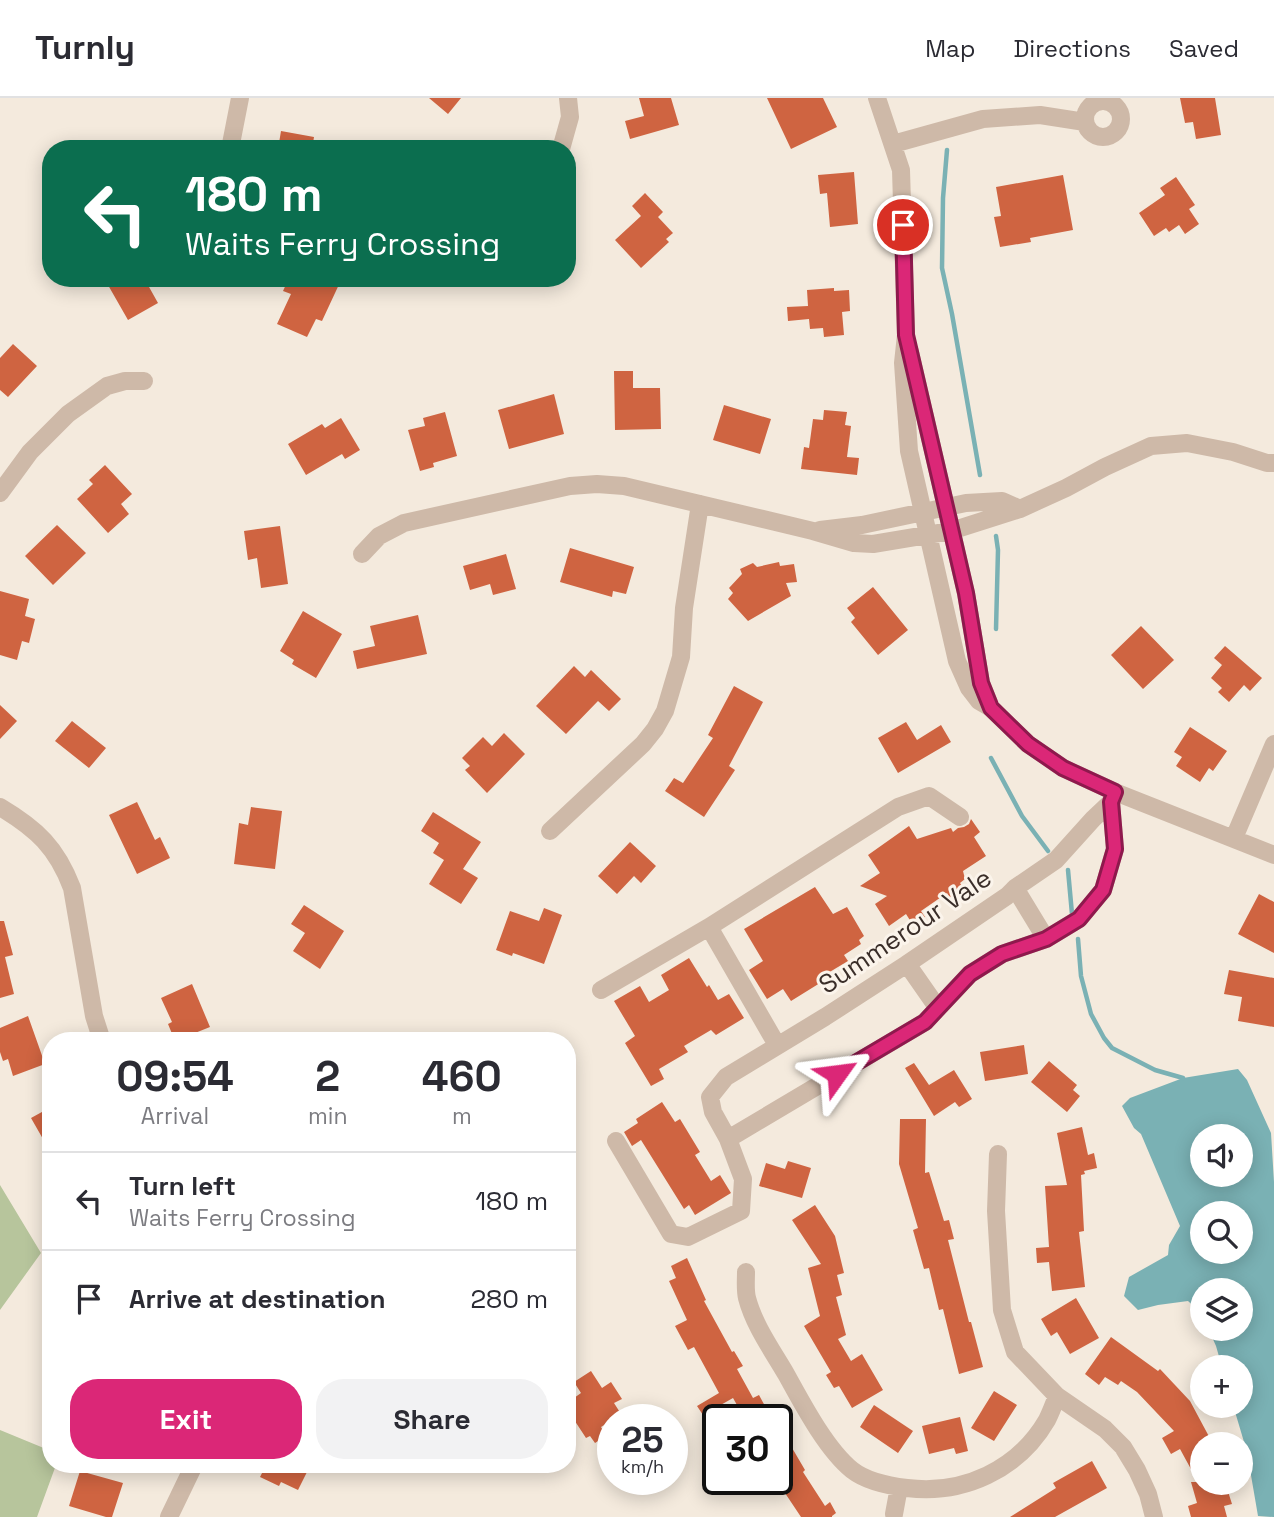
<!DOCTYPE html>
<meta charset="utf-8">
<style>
:root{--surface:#fff;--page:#f2f2f3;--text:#2b2b33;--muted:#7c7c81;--line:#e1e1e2;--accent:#db2777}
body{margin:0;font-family:"Space Grotesk",sans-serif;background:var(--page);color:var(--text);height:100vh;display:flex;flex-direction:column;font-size:26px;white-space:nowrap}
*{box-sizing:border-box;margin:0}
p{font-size:23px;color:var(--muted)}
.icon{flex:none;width:38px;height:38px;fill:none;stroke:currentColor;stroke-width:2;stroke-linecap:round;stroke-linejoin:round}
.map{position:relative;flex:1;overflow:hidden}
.sheet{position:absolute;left:42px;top:934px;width:534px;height:441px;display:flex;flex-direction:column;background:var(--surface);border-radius:28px;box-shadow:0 4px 18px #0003}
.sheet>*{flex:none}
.hud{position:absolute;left:42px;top:42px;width:534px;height:147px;border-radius:28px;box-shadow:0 4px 18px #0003;background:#0b6e4f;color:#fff;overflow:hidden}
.fabs{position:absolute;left:1190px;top:1026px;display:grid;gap:14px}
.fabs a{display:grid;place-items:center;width:63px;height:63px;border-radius:50%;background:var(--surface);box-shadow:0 4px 18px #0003;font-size:35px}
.speed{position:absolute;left:597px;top:1306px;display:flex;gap:14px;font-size:35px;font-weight:700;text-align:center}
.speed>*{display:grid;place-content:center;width:91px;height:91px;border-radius:50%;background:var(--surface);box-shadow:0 4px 18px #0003;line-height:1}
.speed small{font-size:18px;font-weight:400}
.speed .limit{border:4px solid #111;border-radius:10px;background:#fff;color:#111}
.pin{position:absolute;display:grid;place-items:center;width:60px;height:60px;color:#fff;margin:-30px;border:4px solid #fff;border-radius:50%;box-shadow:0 2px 7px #0007}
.me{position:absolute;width:77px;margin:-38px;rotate:59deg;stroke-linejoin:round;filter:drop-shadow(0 0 5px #0008)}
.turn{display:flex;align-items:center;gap:24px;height:147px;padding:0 28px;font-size:32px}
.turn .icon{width:91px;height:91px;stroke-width:2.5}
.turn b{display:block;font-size:49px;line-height:60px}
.eta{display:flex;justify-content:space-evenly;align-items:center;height:119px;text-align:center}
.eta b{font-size:42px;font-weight:700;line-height:49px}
.cta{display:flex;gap:14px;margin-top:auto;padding:14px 28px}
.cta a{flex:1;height:80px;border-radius:28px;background:var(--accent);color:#fff;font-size:28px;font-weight:700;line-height:80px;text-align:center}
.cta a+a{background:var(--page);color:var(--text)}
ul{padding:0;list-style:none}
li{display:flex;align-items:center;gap:21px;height:98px;padding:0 28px;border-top:2px solid var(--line)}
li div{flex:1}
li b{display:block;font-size:26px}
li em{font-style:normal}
header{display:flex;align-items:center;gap:42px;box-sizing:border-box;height:98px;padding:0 35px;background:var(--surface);border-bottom:2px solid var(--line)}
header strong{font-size:33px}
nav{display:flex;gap:38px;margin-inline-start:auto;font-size:24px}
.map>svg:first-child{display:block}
</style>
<header>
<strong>Turnly</strong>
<nav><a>Map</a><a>Directions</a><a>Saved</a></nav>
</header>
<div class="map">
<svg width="1274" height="1419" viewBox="0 0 1274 1419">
<rect width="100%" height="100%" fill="#f4eadd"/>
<path fill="#b7c59c" d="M0,1087L41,1155L0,1212Z
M0,1332L51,1353V1367H56L37,1419H0Z"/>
<path fill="#7ab1b4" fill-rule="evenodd" d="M1238,971L1247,982L1271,1035L1274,1084V1419L1258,1418L1247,1354L1233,1307H1241V1269H1222L1216,1248L1208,1230H1241V1192H1202V1218L1201,1215L1188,1203L1158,1207L1138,1212L1124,1198L1129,1179L1168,1157L1169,1147L1180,1128L1141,1036L1134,1030L1122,1008L1130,1000L1183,980ZM1202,1038H1241V1076H1202ZM1202,1115H1241V1153H1202Z"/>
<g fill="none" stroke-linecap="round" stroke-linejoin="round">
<path stroke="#7ab1b4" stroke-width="4.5" d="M947,52L943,100L942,170L952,216L980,377
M996,531L998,452L996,438
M991,660L1022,718L1048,753
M1068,772L1072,816
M1078,841L1081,878L1091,916L1104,940L1112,950L1155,972L1183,980"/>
</g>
<path fill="#cf6441" d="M429,0H461L448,16Z
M639,0H671L679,27L630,41L625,23L644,18Z
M767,0H823L837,29L791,51Z
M1180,0H1215L1221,37L1196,41L1193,24L1185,25Z
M281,33L314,39L312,51H278Z
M854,74L858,126L830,129L827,95L820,96L818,77Z
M1063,77L1073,132L1030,140L1031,144L1000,149L994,119L1001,118L996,89Z
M1176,79L1195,107L1189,111L1199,126L1185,136L1179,127L1169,134L1166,130L1154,138L1139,115L1165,97L1160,90Z
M645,95L663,114L658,119L673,135L666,141L669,144L641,170L615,142L641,118L632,108Z
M104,180H144L158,205L128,222Z
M289,180H342L322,223L316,221L307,239L277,226L291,196L283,193Z
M834,190V193L849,192L850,213L842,214L844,237L824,239L823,230L810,231L809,221L788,223L787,209L808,208L807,192Z
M13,246L37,268L8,299L0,292V260Z
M614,273H633V290H660L661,331L615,332Z
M554,296L564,336L509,351L498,312Z
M724,307L771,321L760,356L713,342Z
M824,312L847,314L845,327L851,328L847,359L859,360L857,377L801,371L804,349L809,350L813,321L823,322Z
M445,314L457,358L433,365L434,369L420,373L408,332L425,328L423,320Z
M341,320L360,352L345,361L342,356L306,377L288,346L322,326L325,330Z
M105,367L132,396L121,406L129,416L108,435L77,401L93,386L89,382Z
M57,427L86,455L53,487L25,458Z
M280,428L288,486L261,490L257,460L248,462L244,433Z
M570,450L634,469L626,496L613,493L612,499L560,484Z
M506,456L516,491L493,497L490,486L470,492L463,468Z
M779,464L780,468L794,466L797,484L786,485L791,498L748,523L728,501L733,495L729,490L742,476L740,471L753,465L757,469Z
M873,489L908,532L878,557L851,524L855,520L847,510Z
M0,493L29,501L25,518L35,521L29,545L22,543L17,562L0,557Z
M303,513L342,536L316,580L292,566L294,562L280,553Z
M418,517L427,556L357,571L353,553L375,548L370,528Z
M1141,528L1174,562L1143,591L1111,557Z
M1225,548L1262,580L1250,593L1244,587L1229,604L1218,594L1222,590L1211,580L1222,567L1214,560Z
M574,568L585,579L591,572L621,601L609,613L598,603L566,636L536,608Z
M734,588L763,604L729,668L735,672L704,719L665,693L674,680L683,685L713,640L708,637Z
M0,607L17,623L0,641Z
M72,623L106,650L89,670L55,643Z
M906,624L917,642L941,627L951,644L898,675L878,640Z
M1190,629L1227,653L1213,673L1209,670L1200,684L1176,668L1182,659L1174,654Z
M504,635L525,656L487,695L465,672L470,668L462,660L483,639L492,648Z
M137,704L155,742L160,739L170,760L137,776L109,717Z
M251,709L282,713L275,771L234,766L239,725L248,727Z
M433,714L481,744L463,771L478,780L461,806L429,786L444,762L433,755L439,745L421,733Z
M971,721L980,734L974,739L986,758L963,773L965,781L960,785L965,793L951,802L947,795L921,813L925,819L913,827L906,816L889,828L875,806L887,798L860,788L880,775L868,757L909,728L917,741L951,730L953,734L958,730L964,729L969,726Z
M630,744L656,768L641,785L634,778L617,796L598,778Z
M815,789L833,816L847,809L864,838L859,842L861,846L844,857L848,863L818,881L820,885L791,903L783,891L767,901L749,872L763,863L744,831Z
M1259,796L1274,804V855L1238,836Z
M304,807L344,833L320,871L293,853L305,835L291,826Z
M544,810L562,817L544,866L513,855L512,858L496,852L510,813L539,823Z
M0,823H4L13,857L5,859L14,896L0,900Z
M689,860L707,889L709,887L718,902L729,896L744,920L716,937L711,932L684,948L688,954L659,971L664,981L651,988L625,945L635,938L614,903L640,888L649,904L669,892L661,877Z
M1229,872L1274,880V929L1238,923L1242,899L1224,896Z
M192,886L210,929L175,943L168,926L172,924L161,900Z
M28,918L45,966L13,978L8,961L3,963L0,954V930Z
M1024,947L1028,976L985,983L980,954Z
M1049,963L1077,987L1073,992L1080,998L1067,1014L1031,984Z
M914,965L929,987L954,972L972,1001L959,1009L955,1004L934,1018L905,970Z
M662,1004L675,1024L680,1021L700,1054L695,1057L711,1083L720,1077L731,1095L695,1117L689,1107L684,1111L641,1042L632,1048L624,1034L638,1025L636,1021Z
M51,1009V1055L31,1020Z
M900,1021H926L925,1075L929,1074L944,1123L949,1122L954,1141L948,1142L969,1224H971L983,1269L959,1276L943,1211L939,1212L929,1170L924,1171L913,1132L918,1130L899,1066Z
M1082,1029L1088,1057L1094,1055L1097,1070L1084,1073L1085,1076L1081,1077L1084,1133L1079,1134L1085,1189L1052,1193L1049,1164L1037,1165L1036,1150L1049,1149L1045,1088L1067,1087L1057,1035Z
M788,1063L811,1070L802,1100L759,1088L766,1065L785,1071Z
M815,1107L835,1138L844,1175L837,1177L842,1197L836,1199L846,1237L838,1241L851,1263L862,1256L883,1292L852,1310L839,1288L834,1290L826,1277L831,1274L804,1228L820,1218L808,1170L821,1166L792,1122Z
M687,1160L706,1202L704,1203L732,1254L734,1253L743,1268L737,1271L753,1300L759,1297L772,1321H745L733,1300L703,1317L697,1308L719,1295L694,1249L688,1252L675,1228L687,1222L669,1183L676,1180L671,1168Z
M1076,1200L1099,1240L1070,1256L1057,1234L1051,1238L1041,1221Z
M1111,1239L1158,1273L1160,1271L1190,1303L1213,1346H1202V1384H1225L1232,1406L1224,1408L1227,1419H1191L1188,1408L1197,1405L1191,1384H1198L1180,1351L1171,1356L1162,1340L1174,1333L1137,1294L1121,1283L1118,1287L1105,1279L1099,1287L1085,1276Z
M591,1273L602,1290L611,1284L622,1301L614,1305L621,1316L601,1329L606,1338L595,1345L590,1338L586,1340L567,1311V1305L581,1295L574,1284Z
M994,1293L1017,1307L994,1343L971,1330Z
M874,1307L913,1333L898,1355L860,1329Z
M960,1319L968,1353L956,1356L954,1350L929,1356L922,1328Z
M777,1330L785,1345L788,1343L805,1372L803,1374L825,1408L830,1404L836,1415L832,1418V1419H801L777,1383Z
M1092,1363L1107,1390L1055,1419H1010L1056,1390L1053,1385Z
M266,1367H302L309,1370L298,1392L281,1384L279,1388L260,1379Z
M80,1373L123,1385L112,1419H106L69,1408Z"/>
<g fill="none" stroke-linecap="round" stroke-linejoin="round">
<path stroke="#ceb9a8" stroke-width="18" d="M877,0L901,72L906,237L903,265L909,353L957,563L969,590L979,603L991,610L1028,646L1063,670L1115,694L1274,757
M1085 21a18 18 0 1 1 36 0a18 18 0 1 1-36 0Z
M893,46L983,21L1040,17L1085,24
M230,51L240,0
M561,51L570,19L568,0
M910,254L966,495L981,585L989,605
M0,395L30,354L68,316L107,288L125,283H144
M820,432L862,427L966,405L1002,403L1020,411
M362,456L379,438L404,425L570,388L597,386L624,388L813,433L854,445L873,446L951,433L1020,411L1066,390L1105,369L1151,348L1187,345L1233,354L1267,365H1274
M0,709C37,731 57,750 72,790L94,918L102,943
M550,733L643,646L655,631L665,613L681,559L684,510L700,406
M1234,740L1274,646
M1015,790L1046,841
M709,829L898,709L929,698L960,719
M907,866L937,909
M601,892L709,829L777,947
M728,1041L925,924L970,876L1002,856L1046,841L1079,821L1103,792L1115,751L1111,704
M616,1043L671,1136L688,1139L741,1113L743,1081L728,1041L713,1014L710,999L726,979L825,919L907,866L1007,798L1015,790L1056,762L1093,721L1111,704L1115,694
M998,1056L996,1113L1002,1212L1015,1254L1057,1298L1105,1331L1123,1349L1137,1372L1148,1396L1154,1419
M746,1174C746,1182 745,1192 747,1200C754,1227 772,1252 786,1276C802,1305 826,1351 852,1372C866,1383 890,1388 907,1390C963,1397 1018,1372 1047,1322C1051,1314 1054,1306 1057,1298
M894,1416L899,1389
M169,1419L194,1367"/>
</g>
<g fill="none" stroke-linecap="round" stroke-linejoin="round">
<g stroke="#8e194d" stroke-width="18">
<path id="route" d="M837,976L925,924L970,876L1002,856L1046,841L1079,821L1103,792L1115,751L1111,704L1115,694L1063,670L1028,646L991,610L981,585L966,495L906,237L903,127"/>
</g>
<use href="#route" stroke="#db2777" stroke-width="12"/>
</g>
<g text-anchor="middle" stroke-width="6" stroke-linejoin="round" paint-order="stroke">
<g font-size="26" fill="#3a2e29" stroke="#fbf4eb">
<text transform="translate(905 833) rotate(-34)" y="9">Summerour Vale</text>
</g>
</g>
</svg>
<div class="fabs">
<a><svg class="icon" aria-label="sound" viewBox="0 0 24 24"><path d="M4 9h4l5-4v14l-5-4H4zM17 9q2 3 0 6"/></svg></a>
<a><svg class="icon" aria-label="search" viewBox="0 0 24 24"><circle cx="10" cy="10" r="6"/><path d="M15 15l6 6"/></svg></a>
<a><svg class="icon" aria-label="layers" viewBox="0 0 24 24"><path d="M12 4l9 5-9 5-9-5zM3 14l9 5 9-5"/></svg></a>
<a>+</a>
<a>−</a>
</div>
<div class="speed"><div>25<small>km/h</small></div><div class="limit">30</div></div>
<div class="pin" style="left:903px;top:127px;background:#d93025"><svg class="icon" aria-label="arrive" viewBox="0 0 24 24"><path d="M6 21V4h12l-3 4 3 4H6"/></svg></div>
<svg class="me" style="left:837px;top:976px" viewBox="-20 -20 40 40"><path d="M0-17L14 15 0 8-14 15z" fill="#db2777" stroke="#fff" stroke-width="4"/></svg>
<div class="hud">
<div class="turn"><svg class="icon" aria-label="left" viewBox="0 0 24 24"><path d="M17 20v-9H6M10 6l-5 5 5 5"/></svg><div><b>180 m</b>Waits Ferry Crossing</div></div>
</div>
<section class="sheet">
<div class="eta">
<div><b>09:54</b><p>Arrival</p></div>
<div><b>2</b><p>min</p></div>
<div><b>460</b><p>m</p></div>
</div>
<ul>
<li><svg class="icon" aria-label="left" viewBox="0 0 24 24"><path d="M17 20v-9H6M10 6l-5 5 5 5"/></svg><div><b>Turn left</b><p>Waits Ferry Crossing</p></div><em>180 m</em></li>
<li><svg class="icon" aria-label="arrive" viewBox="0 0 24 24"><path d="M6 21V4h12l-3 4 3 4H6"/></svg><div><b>Arrive at destination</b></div><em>280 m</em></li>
</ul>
<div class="cta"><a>Exit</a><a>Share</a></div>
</section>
</div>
